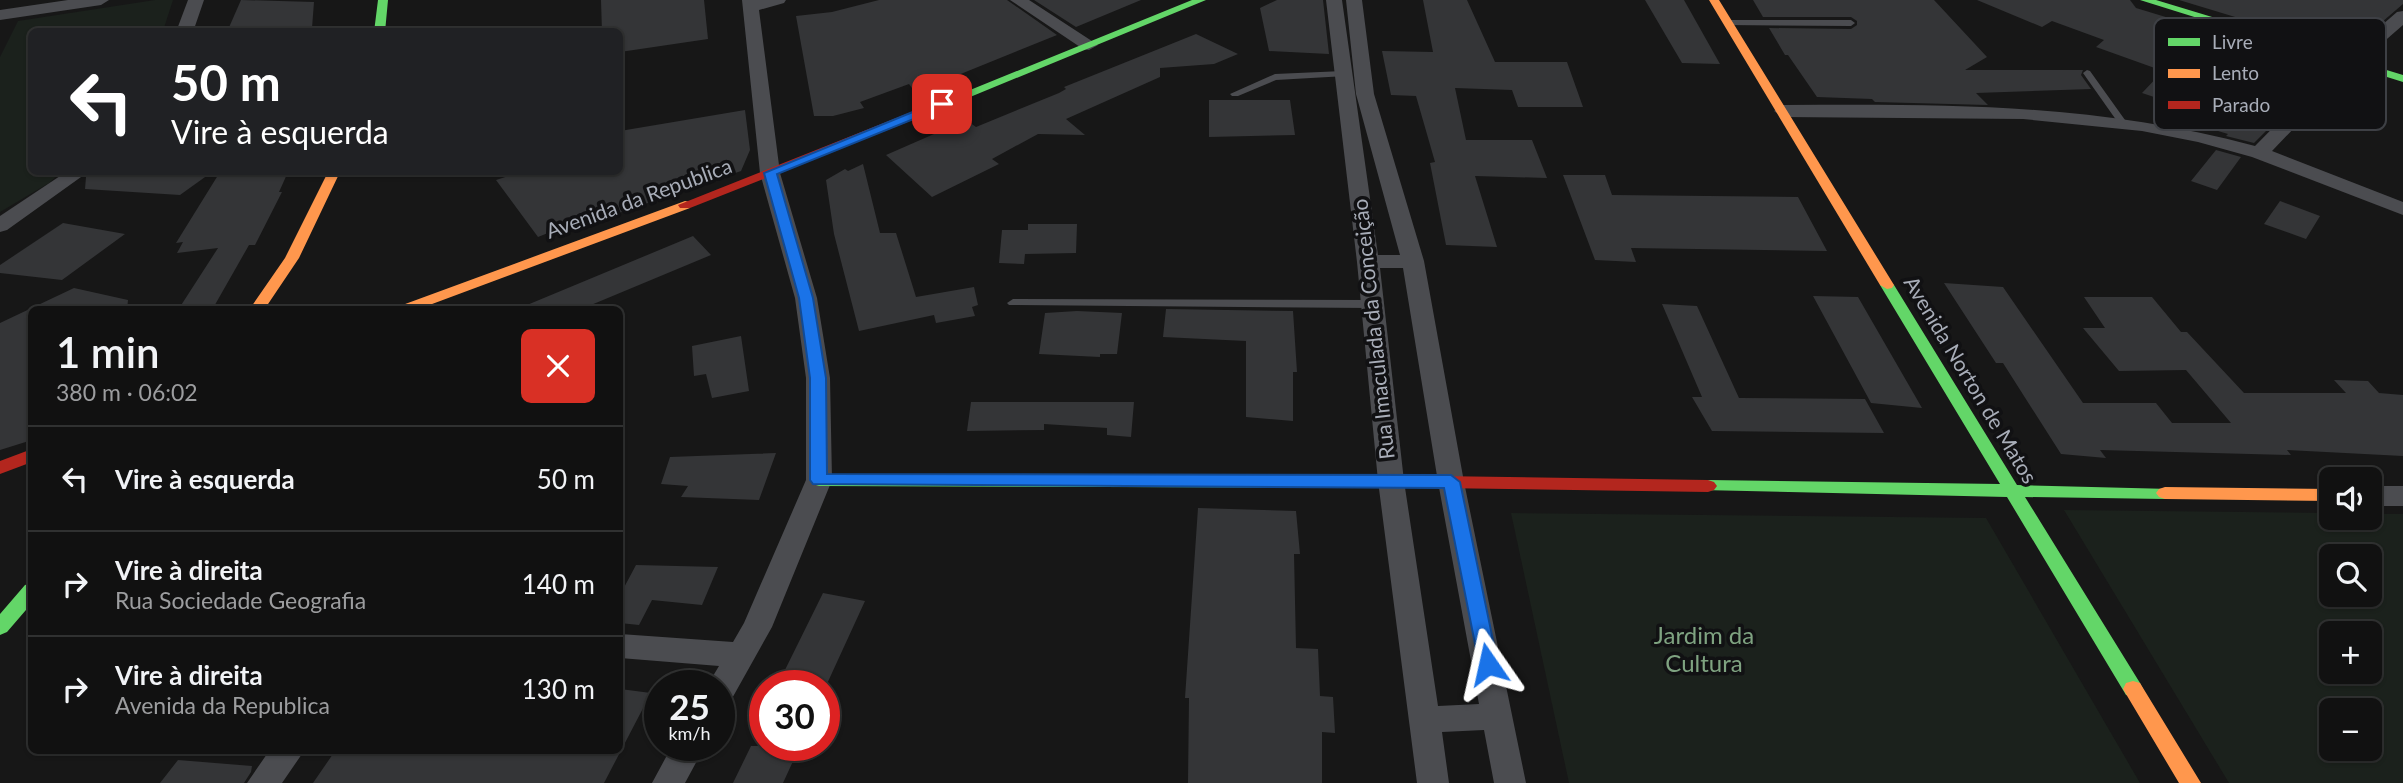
<!DOCTYPE html>
<html lang="pt">
<meta charset="utf-8">
<style>
:root{--surface:#111;--page:#1e1f1f;--text:#f1f3f6;--muted:#9c9d9f;--line:#303131}
body{margin:0;font-family:Lato,sans-serif;background:var(--page);color:var(--text);height:100vh;display:flex;flex-direction:column;font-size:26px;white-space:nowrap}
*{box-sizing:border-box;margin:0}
p{font-size:23px;color:var(--muted)}
.icon{flex:none;width:38px;height:38px;fill:none;stroke:currentColor;stroke-width:2;stroke-linecap:round;stroke-linejoin:round}
.map{position:relative;flex:1;overflow:hidden}
.panel{position:absolute;left:28px;top:306px;width:595px;height:448px;display:flex;flex-direction:column;background:var(--surface);border-radius:10px;box-shadow:0 2px 5px #0004,0 0 0 2px var(--line)}
.panel>*{flex:none}
.hud{position:absolute;left:28px;top:28px;width:595px;height:147px;border-radius:10px;box-shadow:0 2px 5px #0004,0 0 0 2px var(--line);background:#202124;color:#fff;overflow:hidden}
.tools{position:absolute;left:2319px;top:467px;display:grid;gap:14px}
.tools a{display:grid;place-items:center;width:63px;height:63px;border-radius:10px;background:var(--surface);box-shadow:0 2px 5px #0004,0 0 0 2px var(--line);font-size:35px}
.speed{position:absolute;left:644px;top:670px;display:flex;gap:14px;font-size:35px;font-weight:700;text-align:center}
.speed>*{display:grid;place-content:center;width:91px;height:91px;border-radius:50%;background:var(--surface);box-shadow:0 2px 5px #0004,0 0 0 2px var(--line);line-height:1}
.speed small{font-size:18px;font-weight:400}
.speed .limit{border:10px solid #d22;background:#fff;color:#111}
.pin{position:absolute;display:grid;place-items:center;width:60px;height:60px;color:#fff;margin:-30px;border-radius:14px;box-shadow:0 4px 10px #0006}
.me{position:absolute;width:77px;margin:-38px;rotate:349deg;stroke-linejoin:round;filter:drop-shadow(0 0 5px #0008)}
.turn{display:flex;align-items:center;gap:24px;height:147px;padding:0 28px;font-size:32px}
.turn .icon{width:91px;height:91px;stroke-width:2.5}
.turn b{display:block;font-size:49px;line-height:60px}
.round{display:grid;place-items:center;flex:none;width:74px;height:74px;border-radius:10px;background:var(--page)}
.headline{display:flex;align-items:center;justify-content:space-between;height:119px;padding:0 28px}
h1{font-size:42px;font-weight:600;line-height:52px}
ul{padding:0;list-style:none}
li{display:flex;align-items:center;gap:21px;height:105px;padding:0 28px;border-top:2px solid var(--line)}
li div{flex:1}
li b{display:block;font-size:26px}
li em{font-style:normal}
.map>svg:first-child{display:block}
</style>
<div class="map">
<svg width="2403" height="783" viewBox="0 0 2403 783">
<rect width="100%" height="100%" fill="#171717"/>
<path fill="#1b211c" fill-rule="evenodd" d="M155,0H173L163,31L32,32V172H61L49,183L0,212V57L18,21Z
M2064,510L2331,513V518H2370V514H2403V783H2229ZM2331,556H2370V595H2331ZM2331,634H2370V672H2331ZM2331,710H2370V749H2331Z
M1511,513L1986,518L2140,783H1569Z"/>
<path fill="#343537" d="M241,0L314,2L312,28L286,32H227Z
M601,0H704L708,39L620,52V32H602Z
M879,0H1007L1057,35L936,84L933,80L912,88L909,84L860,102L864,108L833,116H814L796,16L832,12Z
M1034,0H1141L1076,27Z
M1277,0H1323L1329,54L1269,51L1260,8Z
M1423,0H1467L1495,62H1567L1583,107H1518L1512,90L1455,88L1466,140H1532L1547,178L1475,176L1497,247L1446,245L1430,163L1435,162L1416,96L1391,95L1382,51L1433,52Z
M1645,0H1684L1720,64L1682,63Z
M1753,0H1934L1987,57L1965,70H2083L2081,75L2091,89L1976,93L1988,105L1875,102L1872,99L1817,97L1788,55H1785L1769,28L1851,29L1857,25V21L1851,17H1763Z
M1977,0H2130L2136,8L2324,65L2289,108L2254,143L2226,136L2228,134L2218,131L2221,128L2204,121L2208,115L2142,93L2163,71L2096,47L2104,40L2052,21L2042,27Z
M2179,0H2403V4L2354,46L2343,43L2338,48Z
M1196,34L1238,54L1214,64L1160,68V77L1066,119L1085,135L1038,134L992,159L999,164L932,197L886,155L966,120L976,127L1059,93L1066,89L1064,87Z
M1209,100H1290L1295,135L1209,137Z
M745,110L750,150L741,171L613,215L608,209L538,237L496,180L521,172H620V131Z
M2216,150L2241,157L2217,190L2191,181Z
M863,164L880,233H896L916,297L974,287L978,305L972,307L975,316L936,323L934,315L859,331L834,234L826,180L845,169L848,171Z
M90,172H212L180,195L85,189L86,177Z
M220,172H288L279,192H282L255,245H249L212,310H178L218,248L177,253L183,242L176,243Z
M1563,175H1605L1612,195L1798,197L1827,251L1631,248L1636,262L1595,260Z
M2280,201L2320,216L2306,239L2264,224Z
M63,223L125,234L62,280L0,273V265Z
M1028,224H1077L1076,253L1025,254L1024,264L999,263L1002,230H1028Z
M693,236L711,255L579,310H515Z
M1944,283L2003,287L2083,403H2156L2172,423H2231L2186,370L2119,371L2083,328H2105L2084,297H2152L2181,332H2187L2244,393H2346L2334,380L2368,381L2379,393L2403,395V456L2287,450L2291,455L2100,450L2106,458L2061,454L2003,363H1996Z
M74,288L128,300L127,310H32V440L0,450V323Z
M1813,296L1858,297L1922,408L1871,403Z
M1662,304L1697,306L1739,398L1865,399L1884,433L1712,431L1692,397H1702Z
M1166,309L1293,311L1297,372H1293V421L1246,417V341L1163,337Z
M1077,311L1122,313L1117,354H1100V357L1039,354L1045,313Z
M741,336L749,391L712,398L706,374L694,376L692,346Z
M971,402H1134L1131,437L1107,435V428L1044,424V430L967,431Z
M776,453L759,500L681,497L688,486L661,484L670,457Z
M1198,508L1296,511L1300,554H1294L1296,648L1318,649L1320,696L1333,697L1335,733L1322,732V783H1188L1189,698H1185Z
M636,565L718,567L702,605L652,600L639,625L620,623V595Z
M823,593L865,601L826,686H780L784,678H781Z
M620,689L651,693L604,783H313L335,751H620Z
M751,746H800L783,783H733Z
M178,760L252,766L251,772L244,783H160Z"/>
<g fill="none" stroke-linecap="round" stroke-linejoin="round">
<path fill="#4b4c50" fill-rule="evenodd" d="M1728,20H1851L1855,23L1851,26L1725,25L1724,23Z
M2087,70L2090,71L2125,120V124H2119L2083,73Z
M1343,71L1347,74L1346,76L1276,80L1238,96H1232L1230,94L1275,74Z
M1013,299L1372,300L1378,304L1372,308L1009,305L1007,303Z"/>
<path fill="#4b4c50" fill-rule="evenodd" d="M68,0H109L101,5L0,20V10Z
M188,0H204L193,32H176Z
M742,0H786L784,3L759,10L780,173L817,298L830,378L832,480L772,627L730,702L719,706V686H707L719,666L620,658V634L733,642L744,623L806,480V378L795,298L760,173Z
M1010,0H1029L1098,45L1089,50L1083,49Z
M1326,0H1342L1378,255H1400L1356,94L1346,0H1362L1374,94L1424,261L1464,482L1526,783H1494L1484,730L1442,732L1449,783H1417L1378,481L1357,262ZM1380,268H1403L1438,482L1479,704L1438,706L1404,481Z
M2403,11V25L2341,79L2272,151L2403,202V215L2252,157L2198,142L2142,131L2023,119L1783,117L1774,111L1783,105C1946,104 2096,103 2255,146L2329,71L2397,12Z
M66,172H88L7,230L0,232V216Z
M2370,486H2403V506H2370Z
M672,746H705L685,783H652Z
M269,751H304L282,783H247Z"/>
<path fill="#63d668" fill-rule="evenodd" d="M378,0H388L385,32H374Z
M1192,0H1206L958,102H950L948,99Z
M2140,0H2156L2403,75V82Z
M1887,281L1894,285L2017,485L2171,489L2174,493L2171,497L2165,499L2025,497L2140,683L2143,689L2140,695L2133,697L2126,695L2007,497L1702,490L1699,486L1702,482L1708,480L2000,484L1880,285Z
M819,474L1437,476L1443,478L1445,482L1443,486L1437,488L819,486L813,484L811,480L813,476Z
M32,583V603L7,632L0,635V614L25,585Z"/>
<path fill="#ff974d" fill-rule="evenodd" d="M1709,0H1719L1894,285L1892,288L1887,289L1880,285Z
M328,172H340L299,258L264,310H249L285,258Z
M685,201L690,202V208L416,310H395L397,307Z
M2165,487L2331,489V501L2165,499L2159,497L2156,493L2159,489Z
M2133,681L2140,683L2201,783H2179L2123,689L2126,683Z"/>
<path fill="#b3261e" fill-rule="evenodd" d="M954,95L958,96V102L690,208H680L678,205Z
M32,449V462L0,474V461Z
M1437,476L1708,480L1714,482L1717,486L1714,490L1708,492L1437,488L1431,486L1429,482L1431,478Z"/>
</g>
<path fill="#1a73e8" stroke="#114b97" stroke-width="2" d="M942,100L948,104L946,106L777,174L813,298L826,378L827,474L1451,475L1460,482L1498,664L1495,670L1488,672L1481,670L1479,664L1444,488L813,484L810,480V378L799,298L764,173Z"/>
<g text-anchor="middle" stroke-width="7" stroke-linejoin="round" paint-order="stroke">
<g font-size="21" fill="#a8adb8" stroke="#111113">
<text transform="translate(639 199) rotate(-20)" y="7">Avenida da Republica</text>
<text transform="translate(1374 329) rotate(-96)" y="7">Rua Imaculada da Conceição</text>
<text transform="translate(1970 380) rotate(59)" y="7">Avenida Norton de Matos</text>
</g>
<g font-size="24" fill="#7fa381" stroke="#111113">
<text x="1704" y="644">Jardim da<tspan x="1704" dy="28">Cultura</tspan></text>
</g>
</g>
<rect x="2154" y="18" width="232" height="112" rx="10" fill="#111113" stroke="#3e4045" stroke-width="2"/>
<rect x="2168" y="38" width="32" height="8" fill="#63d668"/>
<rect x="2168" y="69" width="32" height="9" fill="#ff974d"/>
<rect x="2168" y="101" width="32" height="8" fill="#b3261e"/>
<g font-size="19" fill="#a8adb8">
<text x="2212" y="49">Livre</text>
<text x="2212" y="80">Lento</text>
<text x="2212" y="112">Parado</text>
</g>
</svg>
<div class="tools">
<a><svg class="icon" aria-label="sound" viewBox="0 0 24 24"><path d="M4 9h4l5-4v14l-5-4H4zM17 9q2 3 0 6"/></svg></a>
<a><svg class="icon" aria-label="search" viewBox="0 0 24 24"><circle cx="10" cy="10" r="6"/><path d="M15 15l6 6"/></svg></a>
<a>+</a>
<a>−</a>
</div>
<div class="speed"><div>25<small>km/h</small></div><div class="limit">30</div></div>
<div class="pin" style="left:942px;top:104px;background:#d93025"><svg class="icon" aria-label="arrive" viewBox="0 0 24 24"><path d="M6 21V4h12l-3 4 3 4H6"/></svg></div>
<svg class="me" style="left:1488px;top:664px" viewBox="-20 -20 40 40"><path d="M0-17L14 15 0 8-14 15z" fill="#1a73e8" stroke="#fff" stroke-width="4"/></svg>
<div class="hud">
<div class="turn"><svg class="icon" aria-label="left" viewBox="0 0 24 24"><path d="M17 20v-9H6M10 6l-5 5 5 5"/></svg><div><b>50 m</b>Vire à esquerda</div></div>
</div>
<section class="panel">
<div class="headline"><div><h1>1 min</h1><p>380 m · 06:02</p></div><a class="round" style="background:#d93025;color:#fff"><svg class="icon" aria-label="close" viewBox="0 0 24 24"><path d="M6 6l12 12M18 6L6 18"/></svg></a></div>
<ul>
<li><svg class="icon" aria-label="left" viewBox="0 0 24 24"><path d="M17 20v-9H6M10 6l-5 5 5 5"/></svg><div><b>Vire à esquerda</b></div><em>50 m</em></li>
<li><svg class="icon" aria-label="right" viewBox="0 0 24 24"><path d="M7 20v-9h11M14 6l5 5-5 5"/></svg><div><b>Vire à direita</b><p>Rua Sociedade Geografia</p></div><em>140 m</em></li>
<li><svg class="icon" aria-label="right" viewBox="0 0 24 24"><path d="M7 20v-9h11M14 6l5 5-5 5"/></svg><div><b>Vire à direita</b><p>Avenida da Republica</p></div><em>130 m</em></li>
</ul>
</section>
</div>
